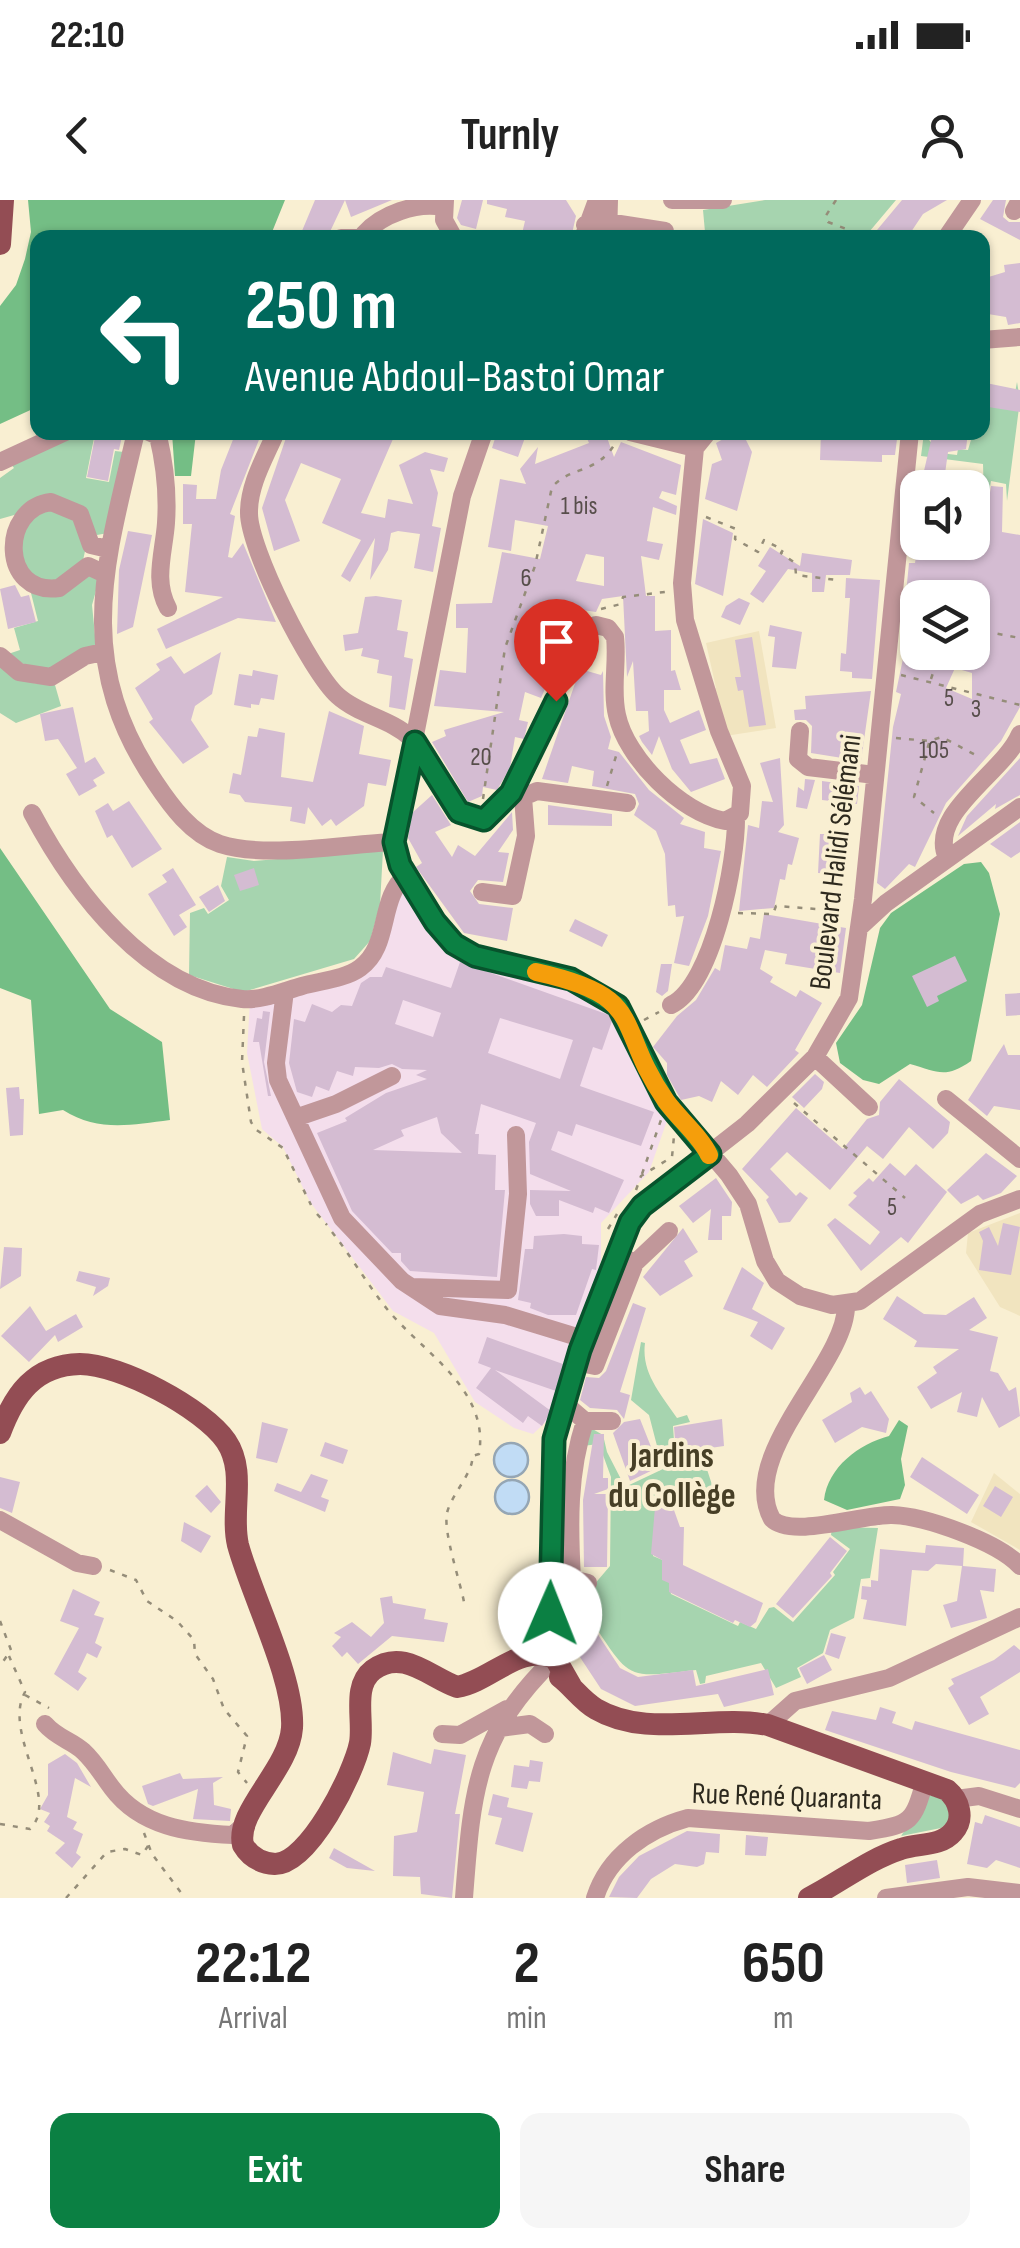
<!DOCTYPE html>
<meta charset="utf-8">
<style>
:root{--surface:#fff;--page:#f6f6f6;--text:#222;--muted:#767676;--accent:#0b8043}
body{margin:0;font-family:"Sofia Sans Condensed",sans-serif;background:var(--page);color:var(--text);height:100vh;display:flex;flex-direction:column;font-size:38px;white-space:nowrap}
*{box-sizing:border-box;margin:0}
p{font-size:32px;color:var(--muted)}
.icon{flex:none;width:55px;height:55px;fill:none;stroke:currentColor;stroke-width:2;stroke-linecap:round;stroke-linejoin:round}
.map{position:relative;height:1698px;overflow:hidden}
.details{display:flex;flex-direction:column;background:var(--surface);flex:1}
.details>*{flex:none}
.banner{position:absolute;left:30px;top:30px;width:960px;height:210px;border-radius:20px;box-shadow:0 2px 8px #0004;background:#00695c;color:#fff;overflow:hidden}
.buttons{position:absolute;left:900px;top:270px;display:grid;gap:20px}
.buttons a{display:grid;place-items:center;width:90px;height:90px;border-radius:20px;background:var(--surface);box-shadow:0 2px 8px #0004;font-size:50px}
.pin{position:absolute;display:grid;place-items:center;width:85px;height:85px;color:#fff;margin:-102px -42px;border-radius:50% 50% 50% 0;rotate:-45deg;box-shadow:0 0 10px #0007}
.pin .icon{rotate:45deg}
.me{position:absolute;width:110px;margin:-55px;rotate:1deg;stroke-linejoin:round;filter:drop-shadow(0 0 8px #0008)}
.turn{display:flex;align-items:center;gap:35px;height:210px;padding:0 50px;font-size:45px}
.turn .icon{width:130px;height:130px;stroke-width:2.5}
.turn b{display:block;font-size:70px;line-height:85px}
.eta{display:flex;justify-content:space-evenly;align-items:center;height:170px;text-align:center}
.eta b{font-size:60px;font-weight:700;line-height:70px}
.cta{display:flex;gap:20px;margin-top:auto;padding:20px 50px}
.cta a{flex:1;height:115px;border-radius:20px;background:var(--accent);color:#fff;font-size:40px;font-weight:700;line-height:115px;text-align:center}
.cta a+a{background:var(--page);color:var(--text)}
.status{display:flex;justify-content:space-between;align-items:center;height:70px;padding:0 50px;background:var(--surface);direction:ltr}
.status svg{height:28px;fill:currentColor}
header{display:flex;justify-content:space-between;align-items:center;height:130px;padding:0 50px;background:var(--surface);font-size:45px;font-weight:700}
.map>svg:first-child{display:block}
</style>
<div class="status"><b>22:10</b><svg viewBox="0 0 49 12"><path d="M0 12V9h3v3zM5 12V6h3v6zM10 12V3h3v9zM15 12V0h3v12zM26 1h20v11H26zM47 4h2v5h-2z"/></svg></div>
<header><svg class="icon" aria-label="back" viewBox="0 0 24 24"><path d="M15 5l-7 7 7 7"/></svg>Turnly<svg class="icon" aria-label="person" viewBox="0 0 24 24"><circle cx="12" cy="8" r="4"/><path d="M4 21q1-7 8-7t8 7"/></svg></header>
<div class="map">
<svg width="1020" height="1698" viewBox="0 0 1020 1698">
<rect width="100%" height="100%" fill="#f9efd2"/>
<path fill="#f1e4bf" d="M759,431L776,528L725,536L709,490L716,488L706,443Z
M1020,1013V1116L1000,1107L966,1053L968,1033Z
M994,1273L1020,1294V1350L971,1322Z"/>
<path fill="#f4deec" d="M401,692L408,694L453,753L517,776L569,787L606,804L618,817L651,900L669,915L649,972L601,1023V1061L567,1173L551,1217L533,1234L514,1228L475,1202L434,1133L393,1111L310,1002L283,947L262,929L247,853L250,800L370,770L379,760Z"/>
<path fill="#a6d4af" d="M765,0H896L864,38H724L717,37L716,31L705,32L703,10Z
M1017,182L1020,200L1007,301L1006,284L991,281L988,298H984L983,264L921,256L924,233H929V240L940,253L957,255L958,249L968,250L973,233L982,232L983,206L1012,209Z
M74,233H95L86,278L109,282L115,251L124,252L108,333L97,335L64,301L0,319V278L14,268L11,264Z
M34,309L70,313L87,342L82,365L66,381H31L13,336Z
M87,373L99,380L92,405L96,445L53,473L31,469L8,454L20,450L14,428L38,421L31,393Z
M0,463L33,483L55,485L61,506L16,523L0,513Z
M383,650L380,705L370,741L354,759L243,792L189,775L190,713L204,708L208,714L229,700L221,686L227,657L254,661Z
M641,1142L645,1143C641,1173 661,1194 677,1218L687,1215L690,1222L673,1226L675,1255L702,1254L715,1294L656,1295L653,1356L665,1361L671,1394L738,1426L740,1422L756,1429L769,1408L774,1407L793,1422L835,1375L833,1372L850,1349L831,1335L832,1327L878,1328L870,1378L861,1379L854,1418L830,1430L823,1453L797,1468L801,1477L776,1488L761,1463L706,1476L705,1483L700,1484L696,1470C627,1478 631,1481 593,1423L568,1436L556,1423L557,1386L587,1393L610,1366L611,1277L599,1244L582,1246L589,1227L603,1235L607,1252L625,1287L663,1269L649,1215L631,1200Z
M929,1595L949,1601L951,1620L941,1628L901,1636Z"/>
<path fill="#74be85" d="M28,0H285L270,37L38,38L37,207L0,224V106L16,85L25,59L31,32Z
M172,233H196L191,276H175Z
M0,648L110,809L162,842L170,920C130,925 98,932 63,910L39,914L31,800L0,788Z
M981,662L989,673L1000,714L971,861C945,879 938,872 910,864L879,884L863,880L840,863L836,843L862,805L880,728L891,713L964,664Z
M899,1220L908,1226L901,1259L905,1285L900,1299L847,1310L824,1300C828,1267 859,1244 889,1236Z"/>
<path fill="#c1dcf5" stroke="#95a6b4" stroke-width="2.5" d="M494 1260a17 17 0 1 1 34 0a17 17 0 1 1-34 0Z
M495 1297a17 17 0 1 1 34 0a17 17 0 1 1-34 0Z"/>
<path fill="#d4bcd2" fill-rule="evenodd" d="M315,0H392L351,17L345,0L327,38H299Z
M462,0H483L476,29L461,25L457,18Z
M487,0H566L576,16L571,38H521L525,21L505,17L507,9L487,4Z
M902,0H947L923,14L907,38L898,31L886,37L877,30Z
M993,0H1006L1003,17L1009,22H1020V40L980,19Z
M1020,63V123L1008,125L1006,117L982,113V79L1005,72L1004,65Z
M986,183L1020,190V212L982,206Z
M96,232L122,236L119,250L114,249L108,281L87,277Z
M236,232H262L230,314L235,316L228,357L232,358L243,343L276,422L238,418L166,449L157,429L223,397L185,392L192,324H183V284L197,285L196,299H216L221,270Z
M288,232H396L361,313L385,318L388,299L413,304L399,265L425,252L448,258L444,272L430,269L438,293L432,326L441,328L433,372L414,368L420,334L398,331L391,333L388,350L370,380L375,338L350,382L341,376L361,340L322,323L341,279L301,263L285,300L300,341L274,351L262,308Z
M497,232H527L518,257L492,248Z
M584,232H605L614,257L621,242L681,265L676,295L662,291L659,298L677,306L676,315L653,307L647,341L663,344L659,360L641,356L646,396H655V431L671,430V471L675,470L681,490H664V510L670,523L699,510L706,530L680,540L690,564L717,558L725,579L691,592L672,569L659,536L652,555L642,542L639,536L649,531L648,511H636L633,461L627,477L623,396L602,399L596,412L555,406L544,436L564,445L541,498L525,492L519,520L528,522L524,539L515,537L510,568L497,590L483,587L482,596L468,602L432,542L446,536L444,530L504,512L434,506L440,470L466,473L468,428H456V404L492,403L502,352L540,359L548,326L515,320L511,351L488,347L500,279L526,284L520,269L538,247L535,264L589,243ZM586,354L604,357V386L576,381Z
M821,232H870L897,239L895,255H882V262L820,260Z
M933,232H968L966,249L948,252L943,288H920Z
M734,233L744,236L752,252L737,311L705,299L712,264L722,260L716,243Z
M991,286L1003,287L1002,332L1020,335V507L1001,541L946,603L915,667L909,664L885,689L877,683L893,527L901,494L896,492L910,425L903,424L909,363H915L918,342H972V313L987,312ZM918,398H972V452H918ZM955,468L972,473V499L946,488Z
M703,319L733,333L723,396L695,384Z
M128,331L152,335L133,427L117,434L119,370Z
M770,347L800,366L802,353L852,360L850,375H826L824,392H812V373L788,369L763,403L750,394L766,371L758,366Z
M846,378L880,380L872,479L852,478V472L840,471L841,453L846,454L850,398H845Z
M15,385L21,397L29,395L36,422L8,429L0,389Z
M376,396L402,400L397,430L408,432L404,457L413,459L405,510L389,507L392,476L377,473L379,460L361,456L363,448L345,451L343,435L358,433L365,397Z
M739,398L750,403L740,425L721,417L726,406Z
M770,425L802,432L796,469L772,467L775,437L768,436Z
M752,437L766,525L749,527L743,490L738,491L735,477H741L735,440Z
M221,452L212,494L195,506L191,520L209,547L183,564L149,522L153,519L135,488L160,470L156,464L171,456L184,474Z
M580,469L601,475L603,471L604,516L611,537L608,549L619,552L649,590L684,618L680,624L705,632L704,648L721,651L708,716L689,766L674,763L684,716L676,717L675,705L668,706L665,654L656,631L634,615L639,604L635,594L592,586L594,571L572,566L568,583L542,579Z
M253,470L278,475L274,500L261,498L259,505L251,504V508L234,505L239,474L252,476Z
M871,491L861,561L811,553L812,526L806,520H795L794,510L806,509L805,496Z
M73,507L85,563L95,557L105,573L93,580L97,586L79,596L66,574L77,568L58,539L45,541L40,514Z
M329,511L364,526L359,554L391,560L386,586L368,583L364,606L336,626L331,619L322,626L308,607L305,624L290,621L292,607L245,602L240,595L229,593L233,573L241,575L248,536L257,537L259,528L285,533L281,577L313,582Z
M780,558L784,625L778,632L799,638L792,665L788,664L785,680L780,679L774,708L739,711L748,625L759,628L762,601L773,602L760,563Z
M1020,558V595L995,609L996,604L958,636L967,616Z
M805,579L815,580L807,609L796,607L798,587L804,591Z
M822,581L859,586L857,604L822,600Z
M432,595L451,625L435,632L452,657L458,645L475,656L512,612L513,630L498,652L509,653L503,682L478,680L470,691L479,704L513,708L507,741L464,733L416,667L422,663L408,638L412,613Z
M129,601L162,649L132,668L112,635L107,638L95,611L108,603L113,611Z
M548,605L612,614V626L548,625Z
M1020,622V652L1011,658L990,644Z
M820,634H842L840,674L818,673Z
M173,668L196,705L179,715L187,727L174,736L148,694L167,682L162,675Z
M254,668L259,685L240,691L234,675Z
M218,685L225,701L209,712L199,697Z
M764,714L846,728L840,773L785,764L787,754L765,750L760,769L773,777L770,782L796,797L800,790L822,803L795,850L799,853L767,887L753,875L738,895L721,881L712,902L699,896L681,900L667,875V863L653,847L677,816L696,800L715,768L720,771L725,745L747,749L750,737L760,739Z
M575,719L608,735L602,747L569,731Z
M955,756L967,781L937,796L939,801L927,807L912,776Z
M460,762L609,815L612,821L602,850L593,847L580,886L654,912L641,946L576,924L572,936L558,931L551,950L624,980L609,1013L595,1007L593,1013L559,1000V1016H536L530,1004V990L571,991L530,974L529,942L536,923L481,904L475,934H479L478,954L496,955L495,990H505L497,1077L410,1071L401,1061V1053H392L352,1011L317,933L347,921L345,918L386,893L427,879L416,875L427,870L402,869L392,864L379,868L355,867L353,876L337,871L329,891L316,886L312,897L297,892L289,863L294,819L305,822L312,804L332,812L341,805L352,806L361,783L370,777H382L386,767L451,788ZM403,800L441,813L433,837L395,824ZM500,818L573,840L560,879L488,853ZM437,917L441,933L462,953L373,950L404,936L401,930Z
M661,764H672L668,791L662,796L656,792Z
M1020,793V815L1006,816L1005,794Z
M263,811L270,812L264,862L271,896H268L259,842H253L257,818L262,819Z
M1004,844L1008,855H1020V910L994,906L987,916L968,900Z
M815,874L824,882L822,889L804,908L792,897Z
M899,879L950,922L948,933L933,949L909,927L883,959L867,946L830,990L787,952L770,969L796,996L800,992L808,998L790,1022L779,1023L766,1000L769,997L742,969L796,908L843,949L867,919L879,915L880,902Z
M19,887L20,899H24L23,935L10,936L6,888Z
M986,953L1017,976L1001,993L983,1000L978,995L961,1004L947,990Z
M890,963L905,976L916,964L947,992L908,1043L901,1037L861,1071L827,1025L835,1018L870,1045L880,1032L848,1005L857,996L853,993L869,978L873,982Z
M716,978L732,1002L731,1016H722V1040H708L711,1009L693,1023L679,1006Z
M1003,1023L1020,1027L1011,1075L979,1070L983,1041L979,1032L989,1027L998,1046Z
M683,1028L698,1052L684,1061L693,1076L660,1096L643,1077Z
M564,1034L582,1036V1044L599,1045L596,1070L592,1069L576,1115H548L530,1108L531,1103L518,1100L525,1049H533L534,1036Z
M4,1047L22,1048L21,1076L0,1089Z
M742,1067L764,1083L752,1109L785,1128L772,1150L750,1136L758,1122L723,1109Z
M79,1071L110,1078L108,1086L93,1096L96,1087L76,1081Z
M897,1096L924,1114L946,1115L974,1097L987,1118L969,1130L998,1137L990,1171L998,1173L1009,1191L1016,1187L1020,1216L999,1228L982,1197L977,1217L957,1212L962,1192L931,1209L917,1187L937,1173L933,1167L959,1149L914,1147L917,1141L883,1119Z
M633,1103L646,1108L620,1192L630,1195L624,1219L617,1210L590,1208L580,1200L586,1177L599,1178L606,1171Z
M30,1106L46,1131L76,1114L83,1127L58,1142L55,1135L29,1162L1,1136Z
M487,1137L563,1164L556,1191L495,1170L551,1211L542,1226L528,1216L523,1223L476,1188L491,1168L478,1163Z
M860,1187L865,1195L871,1191L889,1219L886,1233L862,1227L835,1243L822,1220L852,1202L850,1193Z
M640,1219L659,1267L630,1281L613,1233L624,1222Z
M722,1219L724,1246L676,1253L674,1227Z
M262,1222L288,1229L277,1263L256,1258Z
M594,1234H604L603,1278H608V1289L594,1294H608L607,1367H584L583,1300Z
M325,1242L348,1250L343,1264L320,1256Z
M922,1257L979,1295L967,1314L910,1277Z
M311,1274L328,1280L321,1297L329,1300L325,1312L274,1291L277,1283L301,1292Z
M0,1277L20,1282L12,1313L0,1308Z
M207,1285L221,1302L211,1313L195,1296Z
M995,1286L1013,1297L1001,1317L983,1306Z
M656,1296H669L680,1327H684L683,1365L763,1403L756,1422L750,1427L735,1420L733,1423L669,1392V1383L662,1380V1360L651,1354Z
M184,1322L211,1336L201,1353L181,1341Z
M830,1337L847,1351L830,1373L832,1376L793,1418L776,1404Z
M926,1345L964,1348L963,1366L996,1369L994,1392L980,1390L987,1418L951,1428L943,1405L957,1401L962,1366L936,1364L928,1371L912,1370L906,1426L863,1419L867,1400L861,1399L862,1386L871,1387V1380L878,1381L880,1349L925,1353Z
M538,1382V1414L526,1415L522,1384Z
M73,1389L100,1402L94,1415L104,1418L95,1443L102,1447L97,1458L87,1453L78,1472L87,1478L78,1491L54,1474L79,1428L60,1421Z
M392,1396L393,1403L426,1409L424,1419L448,1423L444,1442L392,1436L358,1464L347,1452L342,1457L332,1446L341,1437L334,1433L352,1422L371,1437L384,1423L380,1398Z
M591,1424L620,1468L638,1477L693,1470L696,1486L768,1469L774,1495L724,1507L718,1494L635,1506L601,1489L568,1439Z
M831,1433L846,1437L839,1459L825,1454Z
M1014,1445L1020,1450V1472L980,1497L989,1514L969,1525L948,1488L954,1484L951,1479L994,1460Z
M824,1455L832,1470L807,1484L799,1468Z
M880,1507L896,1512L892,1523L912,1530L915,1521L1020,1550V1583L1015,1588L951,1572L825,1530L832,1511L876,1520Z
M434,1549L466,1555L455,1614H460L452,1698L421,1694L420,1677L393,1676L394,1636L417,1632L424,1592L387,1585L393,1552L431,1564Z
M65,1554L77,1563L91,1587L75,1578L67,1617L77,1622L73,1629L83,1634L76,1653L81,1657L72,1668L55,1653L65,1643L47,1631L50,1626L44,1622L50,1613L40,1609L48,1595V1564Z
M530,1560L543,1562L540,1582L529,1581L527,1589L511,1587L514,1565L529,1567Z
M180,1573L183,1579L223,1577L213,1583L214,1605L231,1609L230,1621L193,1619L198,1589L153,1606L148,1604L142,1586Z
M493,1594L509,1598L507,1607L533,1613L523,1652L495,1644L502,1618L488,1615Z
M985,1615L1020,1627V1668L996,1660L987,1668L967,1664L975,1622L982,1624Z
M687,1631L720,1634L719,1653L706,1652L704,1664L697,1667L675,1664L651,1679L637,1698L609,1697L619,1677L639,1656Z
M746,1635L768,1637L766,1656L745,1655Z
M334,1648L375,1671L347,1668L329,1658Z
M937,1660L940,1678L907,1683L905,1665Z"/>
<g fill="none" stroke-linecap="round" stroke-linejoin="round">
<path stroke="#958d79" stroke-width="2.5" stroke-dasharray="5 8" stroke-linecap="butt" d="M836,0L825,17L828,22L870,38
M706,317L736,329L735,339L758,352L764,340L783,350L781,353L795,363L796,375L837,380
M601,409L621,404L623,397L665,392
M972,429L1020,438
M901,475L1020,505
M931,479L940,452
M896,538L929,541L942,537L981,558
M929,543L914,597L934,613
M607,586L616,556
M483,599L505,448L535,366L552,287C572,265 597,275 616,242
M738,713L773,714L776,706L844,711
M244,816L242,862L251,922L255,929L283,948L311,1005
M644,820L659,812
M794,903L905,998
M642,974L661,920
M636,990L641,976L672,957L674,936
M317,1014L327,1025
M608,1029L617,1014
M332,1032C351,1056 367,1084 387,1109C422,1152 490,1189 479,1254L472,1256C475,1270 451,1295 447,1313C443,1332 460,1381 464,1402
M110,1370L136,1380L147,1401L177,1421L194,1440L195,1454L213,1479L224,1509L247,1536L238,1572L247,1583
M0,1421L11,1450L0,1466
M25,1495L49,1508
M0,1624L30,1629C61,1599 2,1533 25,1492L9,1456
M144,1633L152,1654L185,1698
M66,1698L107,1652L125,1649L142,1655L148,1646"/>
<path stroke="#c1979a" stroke-width="18" d="M445,0L444,20L454,38
M672,0H723
M1014,11L1020,0
M585,25L607,22L665,31
M364,34C382,14 416,2 443,7
M341,38H366
M583,38L597,0
M608,38L609,0
M946,38L972,0
M982,140L1020,137
M136,232C105,364 73,460 155,582C171,606 191,634 220,644C266,659 344,644 394,642
M149,232L158,236C165,265 168,293 166,323C164,352 153,381 168,408
M276,232C265,258 249,284 249,312C248,348 311,472 338,496C359,515 391,519 411,538C434,560 444,612 475,620C538,615 556,440 596,425L608,428L615,437C618,462 611,490 617,515C626,558 681,613 725,621L740,613L742,586L719,531L685,420L682,383L695,248
M484,232L462,296L394,642L400,665L421,701L454,743L494,763L571,779L618,806L667,902L729,975L748,1004L765,1061L777,1081L800,1096L832,1105L860,1101L980,1014L1020,999
M630,232L695,248
M695,248L708,232
M0,262L65,232
M103,373L88,366L59,388C0,396 0,308 51,302L80,314L91,345L108,349
M0,456L19,472L51,477L85,456L103,452
M800,531L798,559L808,567L875,575
M523,597L537,591L627,603
M32,613C74,692 147,789 242,799C260,801 284,791 302,786C319,781 345,779 360,768C391,746 378,699 406,675
M947,658C927,613 1004,573 1020,534
M482,692L513,696L526,636L523,597L511,593
M860,727L886,703L1020,607
M285,791L276,863L278,880L342,1018L402,1081L440,1106L505,1115L587,1140
M671,805C713,785 737,660 736,616
M815,857L869,907
M946,899L1020,959
M298,917L336,904L392,876
M635,1063L669,1031
M412,1087L508,1090L518,994L516,935
M846,1106C846,1164 737,1255 772,1319C792,1339 863,1314 892,1315C925,1316 998,1342 1020,1366
M576,1162L595,1166L635,1063L615,1053
M564,1203L585,1221C568,1273 569,1324 572,1379L588,1383
M585,1221H612
M0,1320L77,1363L93,1366
M45,1524C57,1538 71,1540 83,1551C96,1563 102,1575 112,1588C141,1627 188,1633 233,1635L243,1626
M768,1525L795,1501L889,1478L1020,1417
M500,1528L530,1524L545,1534
M442,1534L460,1535L507,1509
M956,1599L979,1596L1020,1609
M464,1698C472,1592 475,1535 555,1458L550,1414L552,1254L580,1150L620,1041L642,1006L747,924L815,857L849,798L863,699L910,232
M595,1698C608,1656 647,1629 688,1618L869,1631C912,1624 913,1622 925,1581
M886,1698L968,1687L1020,1693"/>
<path stroke="#934d54" stroke-width="22" d="M0,44L3,0
M0,1233C14,1195 34,1165 80,1164C120,1164 203,1208 226,1241C247,1272 230,1311 238,1345C252,1397 295,1479 292,1528C289,1570 235,1611 243,1645C250,1657 261,1663 275,1664C309,1664 354,1573 360,1543C364,1520 352,1486 373,1470C403,1448 429,1477 457,1487C491,1481 519,1443 555,1458L571,1486
M560,1477C573,1487 582,1501 596,1509C647,1539 713,1514 768,1525L947,1590C959,1600 965,1619 953,1632C940,1647 918,1643 901,1649C869,1659 839,1683 809,1698"/>
</g>
<g fill="none" stroke-linecap="round" stroke-linejoin="round">
<g stroke="#07532c" stroke-width="25">
<path id="route" d="M550,1414L554,1239L580,1150L630,1022L642,1006L710,954L666,902L618,806L571,779L475,756L454,744L435,722L400,665L394,642L415,542L459,612L484,620L511,593L556,501"/>
</g>
<use href="#route" stroke="#0b8043" stroke-width="18"/>
<path stroke="#f59e0b" stroke-width="18" d="M536,772C650,797 613,825 666,901C679,919 701,937 709,955"/>
</g>
<g text-anchor="middle" stroke-width="8" stroke-linejoin="round" paint-order="stroke">
<g font-size="25" fill="#574e4b">
<text x="579" y="314">1 bis</text>
<text x="526" y="386">6</text>
<text x="949" y="506">5</text>
<text x="976" y="517">3</text>
<text x="934" y="558">105</text>
<text x="481" y="565">20</text>
<text x="892" y="1015">5</text>
</g>
<g font-size="30" fill="#2d291e" stroke="#f9efd2">
<text transform="translate(835 662) rotate(-83)" y="10">Boulevard Halidi Sélémani</text>
<text transform="translate(787 1596) rotate(2)" y="10">Rue René Quaranta</text>
</g>
<g font-size="35" font-weight="bold" fill="#473f26" stroke="#f9efd2">
<text x="672" y="1267">Jardins<tspan x="672" dy="40">du Collège</tspan></text>
</g>
</g>
</svg>
<div class="buttons">
<a><svg class="icon" aria-label="sound" viewBox="0 0 24 24"><path d="M4 9h4l5-4v14l-5-4H4zM17 9q2 3 0 6"/></svg></a>
<a><svg class="icon" aria-label="layers" viewBox="0 0 24 24"><path d="M12 4l9 5-9 5-9-5zM3 14l9 5 9-5"/></svg></a>
</div>
<div class="pin" style="left:556px;top:501px;background:#d93025"><svg class="icon" aria-label="arrive" viewBox="0 0 24 24"><path d="M6 21V4h12l-3 4 3 4H6"/></svg></div>
<svg class="me" style="left:550px;top:1414px" viewBox="-20 -20 40 40"><circle r="19" fill="#fff"/><path d="M0-13L10 11 0 6-10 11z" fill="#0b8043"/></svg>
<div class="banner">
<div class="turn"><svg class="icon" aria-label="left" viewBox="0 0 24 24"><path d="M17 20v-9H6M10 6l-5 5 5 5"/></svg><div><b>250 m</b>Avenue Abdoul-Bastoi Omar</div></div>
</div>
</div>
<section class="details">
<div class="eta">
<div><b>22:12</b><p>Arrival</p></div>
<div><b>2</b><p>min</p></div>
<div><b>650</b><p>m</p></div>
</div>
<div class="cta"><a>Exit</a><a>Share</a></div>
</section>
